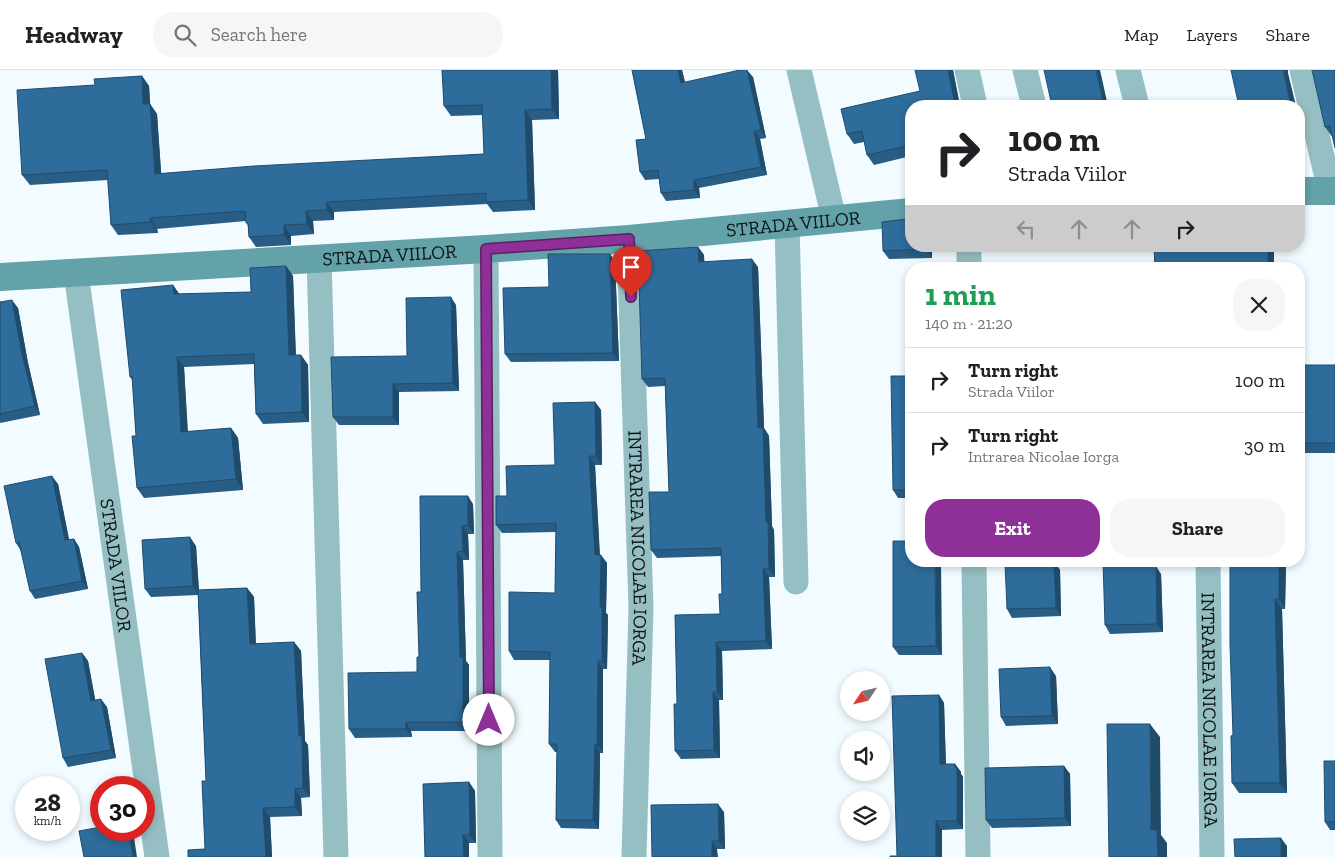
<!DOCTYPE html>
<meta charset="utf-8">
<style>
:root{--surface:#fff;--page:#f6f6f6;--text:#202124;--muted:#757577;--line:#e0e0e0;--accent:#8f3098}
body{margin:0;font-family:"Zilla Slab",serif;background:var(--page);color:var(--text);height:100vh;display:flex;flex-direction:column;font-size:19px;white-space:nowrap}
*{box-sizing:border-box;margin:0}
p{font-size:16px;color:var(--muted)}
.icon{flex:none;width:28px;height:28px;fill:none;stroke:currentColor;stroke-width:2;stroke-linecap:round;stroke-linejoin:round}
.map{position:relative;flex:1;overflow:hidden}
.panel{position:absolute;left:905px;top:192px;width:400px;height:305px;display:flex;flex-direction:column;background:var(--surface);border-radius:20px;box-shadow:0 2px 8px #0003}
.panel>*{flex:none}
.hud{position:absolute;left:905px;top:30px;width:400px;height:152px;border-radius:20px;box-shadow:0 2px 8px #0003;background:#fff;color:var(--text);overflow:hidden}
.needle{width:32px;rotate:235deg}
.fabs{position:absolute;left:840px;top:601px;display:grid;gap:10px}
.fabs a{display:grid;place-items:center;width:50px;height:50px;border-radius:50%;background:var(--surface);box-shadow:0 2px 8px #0003;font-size:25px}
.speed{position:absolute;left:15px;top:706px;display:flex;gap:10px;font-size:25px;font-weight:700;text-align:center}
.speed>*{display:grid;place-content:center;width:65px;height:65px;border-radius:50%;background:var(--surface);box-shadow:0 2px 8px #0003;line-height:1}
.speed small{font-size:12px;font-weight:400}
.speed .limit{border:8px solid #d22;background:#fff;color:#111}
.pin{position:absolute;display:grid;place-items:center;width:42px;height:42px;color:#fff;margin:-51px -21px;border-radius:50% 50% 50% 0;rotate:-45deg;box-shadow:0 0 5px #0007}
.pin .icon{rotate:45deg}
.me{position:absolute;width:55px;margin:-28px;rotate:0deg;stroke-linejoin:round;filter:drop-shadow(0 0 4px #0008)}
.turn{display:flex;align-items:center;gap:18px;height:105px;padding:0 20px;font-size:22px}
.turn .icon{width:65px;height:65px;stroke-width:2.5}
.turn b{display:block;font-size:35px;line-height:42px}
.lanes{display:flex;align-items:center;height:48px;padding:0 20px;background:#0003;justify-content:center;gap:25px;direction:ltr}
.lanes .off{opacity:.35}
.round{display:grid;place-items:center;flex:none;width:52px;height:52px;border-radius:20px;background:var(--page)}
.overview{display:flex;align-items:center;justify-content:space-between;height:85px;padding:0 20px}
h1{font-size:30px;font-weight:700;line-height:38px;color:#1e9e55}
.cta{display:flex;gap:10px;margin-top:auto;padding:10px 20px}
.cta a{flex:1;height:58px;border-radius:20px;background:var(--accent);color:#fff;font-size:20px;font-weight:700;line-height:58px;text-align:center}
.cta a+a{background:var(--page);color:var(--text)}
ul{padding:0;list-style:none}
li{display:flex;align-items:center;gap:15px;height:65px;padding:0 20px;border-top:1px solid var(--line)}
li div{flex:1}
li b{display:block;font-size:19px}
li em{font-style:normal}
header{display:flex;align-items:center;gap:30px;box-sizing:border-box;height:70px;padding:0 25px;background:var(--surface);border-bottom:1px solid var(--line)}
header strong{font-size:24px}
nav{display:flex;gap:28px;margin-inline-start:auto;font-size:18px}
.search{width:350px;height:45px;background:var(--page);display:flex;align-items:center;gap:12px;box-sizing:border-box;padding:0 18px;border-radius:20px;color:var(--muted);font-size:19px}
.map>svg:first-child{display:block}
</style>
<header>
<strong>Headway</strong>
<div class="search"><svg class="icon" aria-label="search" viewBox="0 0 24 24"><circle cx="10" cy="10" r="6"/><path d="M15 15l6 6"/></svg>Search here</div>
<nav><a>Map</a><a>Layers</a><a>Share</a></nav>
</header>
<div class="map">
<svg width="1335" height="787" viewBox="0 0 1335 787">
<rect width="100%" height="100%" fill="#f2fbff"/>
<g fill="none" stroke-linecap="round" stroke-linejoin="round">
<g stroke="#96bfc3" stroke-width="25">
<path d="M799,0L834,149"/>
<path d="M967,0L975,36"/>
<path d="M1025,0L1034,36"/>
<path d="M1128,0L1137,36"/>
<path d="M1302,0L1330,121"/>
<path d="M787,154L796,512"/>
<path id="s1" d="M629,169L641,538L634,787"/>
<path d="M969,176V199"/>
<path d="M486,179L490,787"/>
<path d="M319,188L336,787"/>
<path id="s2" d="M76,203L157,787"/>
<path d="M974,491L978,787"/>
<path id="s3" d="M1208,491L1212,787"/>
</g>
<g stroke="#62a2a8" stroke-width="28">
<path d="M1299,121H1335"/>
<path id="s4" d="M0,207L486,179L629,169L911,142"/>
</g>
</g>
<path fill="#285d85" d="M442,0H558L559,49L532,50L535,140L493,142L487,134L334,142V150L313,151L314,164L291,166V175L256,177L249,167L248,156L246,151L157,159L158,163L118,165L111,155L108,110L30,115L22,105L95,15L142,6L149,16L150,34L157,44L161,104L484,84L483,45L451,46L444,36Z
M632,0H682L685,12L753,7L766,68L760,69L767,105L699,118L700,128L666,131L661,123L659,109L645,110L640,102L646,69Z
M953,0L960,36H911V86L874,95L867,85L864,72L854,74L847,64L920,21Z
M1335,0L1333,68L1325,57Z
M1299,50L1304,74L1299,75Z
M932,176V188L889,189L883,181Z
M698,177L704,185V192L758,197L764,358L769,366L772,456L774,460L775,507H769L772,579L722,581L723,630H719L720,688L681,689L675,681L677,634L720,544L722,524L721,486L657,488L651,480L669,422L665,316L648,317L642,309Z
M610,184L615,192L619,291L511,292L505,284L549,217Z
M286,196L293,206L296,285H301L308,295L309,352L263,354L256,344L254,294L184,297L188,362L231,358L238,368L243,420L144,428L137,418L136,366L133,311L130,307L173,215L179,224L251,222Z
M0,232L18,238L28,293L40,345L0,353Z
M456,235L459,321L399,322V355H339L333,347L407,286Z
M1299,295H1335V383H1299Z
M911,306V428H898L893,420Z
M595,332L601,340L602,395H595L600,485L607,493L606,543L608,545L607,599H603V683H600L599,759L561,758L556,750L557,682H555L549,674L550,590H514L509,581L555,523L556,462L502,463L496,455L507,426L555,395Z
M58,414L69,470L74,469L79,477L88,519L35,529L30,521L21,481L16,473Z
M473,434L474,464H468L469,490H463L466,591L469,595V661H411L412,667L355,668L349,659L417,602L419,587L421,522Z
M893,471L942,585H899L893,577Z
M196,476L199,520L247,518L254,527L256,574L294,572L301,581L305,671L308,675L310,727L301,728L302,746L270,747L272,787H188L205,779L206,711L198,525L151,527L145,519Z
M1054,491L1060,500L1061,546L1012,548L1007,539Z
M1230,491H1284L1286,493L1285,539H1282L1287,723H1239L1232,713L1233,665Z
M1143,493V496L1161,504L1163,562L1110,564L1105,555Z
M82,583L88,591L95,630L107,637L116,688L68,697L63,688Z
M1056,606L1058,654L1006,656L1001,647Z
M939,625L944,633L946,694H955L961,702V704L963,707V759L942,760L897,786Z
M1335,691V760H1330L1325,752Z
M1064,696L1070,704L1071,756L992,758L986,750Z
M469,712L475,721L476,773H469V787H425Z
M724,742L725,779H717L652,787Z"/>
<path fill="#204c6c" d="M551,0H558L559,49L552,39Z
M678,0H682L687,21L681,13Z
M747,0L753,7L766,68L761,60Z
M948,0H953L960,36H958L954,29Z
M1096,0H1100L1108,36H1104Z
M1283,0H1288V3L1296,36H1291Z
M142,6L149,16L151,45L143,34Z
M150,34L157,44L162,114L155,104Z
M525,40L532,50L535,140L528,130Z
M1299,50L1304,74L1299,66Z
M754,61L760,69L767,105L761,97Z
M694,110L699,118L700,128L694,120Z
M327,132L334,142V150L327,140Z
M306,141L313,151L314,164L307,154Z
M150,148L157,159L158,163L151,152Z
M284,155L291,166V175L284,165Z
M926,176H932V188L926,179Z
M1268,176H1274V199H1268Z
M698,177L704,185L705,200L699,192Z
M610,184L615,192L619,291L613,283Z
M752,189L758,197L764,358L769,366L772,456L774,460L775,507L769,499L766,452L758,358Z
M286,196L293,206L296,295L289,285Z
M173,215L180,225L174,224Z
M451,227L456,235L459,321L453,313Z
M12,230L18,238L28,293L40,345L35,336L22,284Z
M301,285L308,295L309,352L302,342Z
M177,287L184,297L188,372L181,362Z
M393,314L399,322V355L393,347Z
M595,332L601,340L602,395L596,386Z
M231,358L238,368L243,420L236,409Z
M589,386L595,395L600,493L595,485Z
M52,406L58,414L71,479L65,470Z
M468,426L473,434L474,464L468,455Z
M462,456L468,464L469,490L463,481Z
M190,467L196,476L199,525L193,516Z
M74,469L79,477L88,519L82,511Z
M457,482L463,490L466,591L469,595V661L463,652L460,587Z
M601,485L607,493L606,543L608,545L607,599L602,591L600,537Z
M935,491H941L942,585L936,576Z
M1054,491L1060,500L1061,546L1056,538Z
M1137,491H1142L1143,493V505L1138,496Z
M1278,491H1284L1286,493L1285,539L1279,529Z
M1156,496L1161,504L1163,562L1157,554Z
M763,499L769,507L772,579L766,571Z
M247,518L254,527L256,583L250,574Z
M1275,529L1282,539L1287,723L1280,713Z
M294,572L301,581L305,671L308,675L310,727L303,718L299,666Z
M716,572L722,581L723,630L717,622Z
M82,583L88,591L97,639L91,631Z
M598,591L603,599V683L597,675Z
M1050,597L1056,606L1058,654L1052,646Z
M713,622L719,630L720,688L714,680Z
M939,625L944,633L946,702L940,694Z
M101,629L107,637L116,688L111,680Z
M406,652L411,661L412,667L406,659Z
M1150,654L1160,667L1161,765L1167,773V787H1158L1151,760Z
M595,674L600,683L599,759L593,750Z
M955,694L961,702V704L963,707V759L957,751Z
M1064,696L1070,704L1071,756L1065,748Z
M469,712L475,721L476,773L470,765Z
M295,719L301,728L302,746L295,737Z
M718,734L724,742L725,779L719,771Z
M263,738L270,747L272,787H266Z
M936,751L942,760V787H936Z
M128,760L133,761L137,787H133Z
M463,765L469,773V787H464Z
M1281,768L1287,776V787H1281Z
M712,771L717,779L718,787H712Z"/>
<path fill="#2e6c9b" stroke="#204c6c" d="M442,0H551L552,39L525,40L528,130L486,132V123L327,132V140L306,141L307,154L284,155V165L249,167L248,153H246L245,141L150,148L151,152L111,155L107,100L22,105L17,20L95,15L94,9L142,6L143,34H150L155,104L254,96L484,84L482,35L444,36Z
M632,0H678L681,13L740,0H747L761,60L754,61L761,97L694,110V120L661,123L658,100L640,102L636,70L646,69Z
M915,0H948L954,29L958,36H911V75L867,85L862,61L847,64L841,39L920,21Z
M1044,0H1096L1104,36H1052Z
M1231,0H1283L1291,36H1239Z
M1312,0H1335V78L1330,56L1325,57Z
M911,148V176H926V179L883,181L882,152L907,149Z
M1154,176H1268V199H1155Z
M698,177L699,192L752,189L758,358H763L766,452H768L769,499H763L766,571L716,572L717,622H713L714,680L675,681L674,634H677L675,545L720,544L719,524H722L721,478L651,480L649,422H669L665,308L642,309L638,181Z
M548,184H610L613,283L505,284L503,218L549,217Z
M286,196L289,285H301L302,342L256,344L254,284L177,287L181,362L231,358L236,409L137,418L132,366H136L132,306L130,307L121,220L173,215L174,224L251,222L250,198Z
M451,227L453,313L393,314V347H333L331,287L407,286L406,228Z
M12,230L22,284L35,336L0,344V232Z
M1299,295H1335V373H1299Z
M891,306H911V420H893Z
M595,332L596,386H589L595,485H601L600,537H602V591H598L597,675L595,674L593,750H556L557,674H549L550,582L509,581V522L555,523L556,453L496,455V426H507L506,396L555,395L553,333Z
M52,406L65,470L74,469L82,511L30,521L19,472L16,473L4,416Z
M420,426H468V455L462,456L463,481L457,482L460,587H463V652H406V659H349L348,603L417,602V587H419L417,522H421Z
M190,467L193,516L145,519L142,470Z
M893,471H911V491H935L936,576L893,577Z
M1054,491L1056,538L1007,539L1005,493Z
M1103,491H1137L1138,496H1156L1157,554L1105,555Z
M1230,491H1279V529H1275L1280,713H1232L1231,666L1233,665L1230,574Z
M247,518L250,574L294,572L299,666H302L303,718L295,719V737L263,738L266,787H188V780L205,779L202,711H206L198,520Z
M82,583L91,631L101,629L111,680L63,688L45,589Z
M1050,597L1052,646L1001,647L999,599Z
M939,625L940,694H955V698H957V751H936V787H890V786H897L892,626Z
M1107,654H1150L1151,760H1157L1158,787H1109Z
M1324,691H1335V752H1325Z
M1064,696L1065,748L986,750L985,698Z
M469,712L470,765H463L464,787H425L423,714Z
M718,734L719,771H712V787H652L651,735Z
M101,757V760H128L133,787H84L79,761Z
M1281,768V787H1235L1234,769Z"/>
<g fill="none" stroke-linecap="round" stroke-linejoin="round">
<g stroke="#5d1f63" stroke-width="12">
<path id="route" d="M489,650L486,179L629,169L631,227"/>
</g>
<use href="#route" stroke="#8f3098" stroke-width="9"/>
</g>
<g text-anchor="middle" stroke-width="5" stroke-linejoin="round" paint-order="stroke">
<g font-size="19" fill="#0d1417" stroke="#f2fbff">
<text dy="7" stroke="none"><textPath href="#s4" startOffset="795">STRADA VIILOR</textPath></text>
<text dy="7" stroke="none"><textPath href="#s4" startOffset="390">STRADA VIILOR</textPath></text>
<text dy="7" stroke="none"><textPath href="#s1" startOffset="309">INTRAREA NICOLAE IORGA</textPath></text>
<text dy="7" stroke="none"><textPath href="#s2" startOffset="295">STRADA VIILOR</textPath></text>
<text dy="7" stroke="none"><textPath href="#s3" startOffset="149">INTRAREA NICOLAE IORGA</textPath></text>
</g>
</g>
</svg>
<div class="fabs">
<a><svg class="needle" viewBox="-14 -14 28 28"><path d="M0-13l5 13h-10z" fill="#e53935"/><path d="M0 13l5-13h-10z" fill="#757577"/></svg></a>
<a><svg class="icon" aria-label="sound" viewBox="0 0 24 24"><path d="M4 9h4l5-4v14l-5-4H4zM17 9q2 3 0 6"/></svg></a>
<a><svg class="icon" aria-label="layers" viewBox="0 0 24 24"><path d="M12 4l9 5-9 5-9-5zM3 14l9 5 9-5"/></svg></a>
</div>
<div class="speed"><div>28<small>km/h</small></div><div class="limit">30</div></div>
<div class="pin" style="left:631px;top:227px;background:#d93025"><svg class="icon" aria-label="arrive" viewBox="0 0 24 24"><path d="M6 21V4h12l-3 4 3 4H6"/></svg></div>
<svg class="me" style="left:489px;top:650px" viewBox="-20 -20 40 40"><circle r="19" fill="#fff"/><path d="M0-13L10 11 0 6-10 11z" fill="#8f3098"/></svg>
<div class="hud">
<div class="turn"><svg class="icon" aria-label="right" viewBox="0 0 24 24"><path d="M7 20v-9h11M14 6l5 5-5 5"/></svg><div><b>100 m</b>Strada Viilor</div></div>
<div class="lanes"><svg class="icon off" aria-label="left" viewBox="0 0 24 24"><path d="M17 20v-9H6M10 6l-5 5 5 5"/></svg><svg class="icon off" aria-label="ahead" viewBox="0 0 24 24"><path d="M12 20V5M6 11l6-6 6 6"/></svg><svg class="icon off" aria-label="ahead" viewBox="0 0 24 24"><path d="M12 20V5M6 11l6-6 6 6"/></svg><svg class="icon" aria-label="right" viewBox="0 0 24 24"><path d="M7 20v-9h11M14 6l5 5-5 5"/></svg></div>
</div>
<section class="panel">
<div class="overview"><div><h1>1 min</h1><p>140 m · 21:20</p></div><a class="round"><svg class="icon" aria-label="close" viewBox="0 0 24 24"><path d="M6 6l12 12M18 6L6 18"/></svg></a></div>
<ul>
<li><svg class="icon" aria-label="right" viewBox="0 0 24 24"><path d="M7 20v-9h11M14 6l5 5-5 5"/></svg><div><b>Turn right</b><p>Strada Viilor</p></div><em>100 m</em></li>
<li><svg class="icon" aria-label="right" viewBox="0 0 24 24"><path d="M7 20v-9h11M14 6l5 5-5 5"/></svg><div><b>Turn right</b><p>Intrarea Nicolae Iorga</p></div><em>30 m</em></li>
</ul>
<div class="cta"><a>Exit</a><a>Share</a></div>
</section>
</div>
